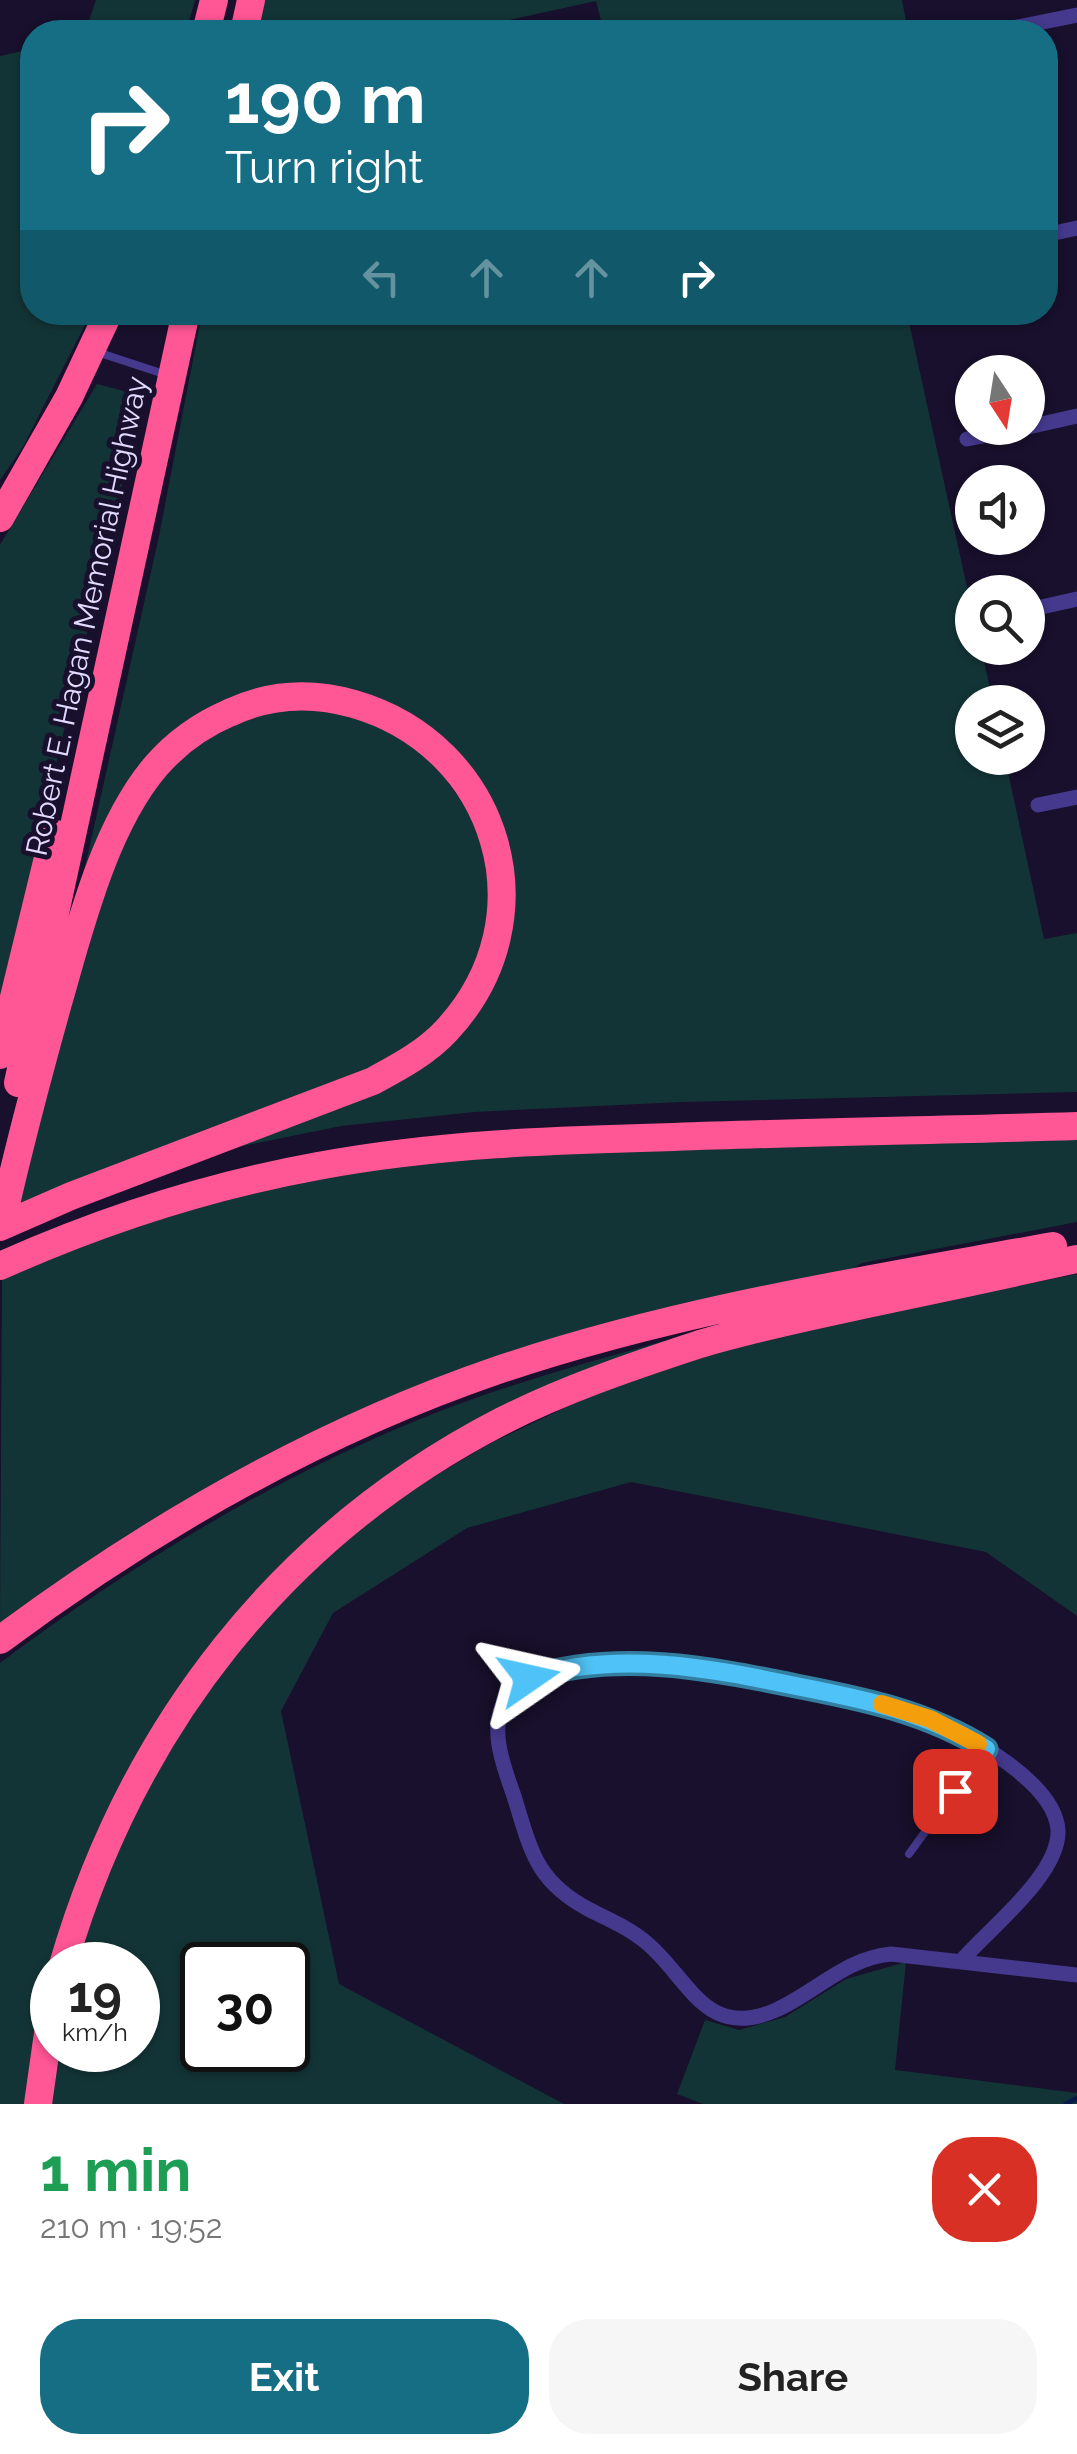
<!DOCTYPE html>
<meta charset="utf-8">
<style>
:root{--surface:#fff;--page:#f6f6f6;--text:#222;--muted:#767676;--accent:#166e85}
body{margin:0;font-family:Raleway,sans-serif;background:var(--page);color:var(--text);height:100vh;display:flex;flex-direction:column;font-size:38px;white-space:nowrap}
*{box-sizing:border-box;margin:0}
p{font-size:32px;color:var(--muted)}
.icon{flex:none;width:55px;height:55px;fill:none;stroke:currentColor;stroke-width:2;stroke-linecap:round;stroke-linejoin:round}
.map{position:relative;height:2104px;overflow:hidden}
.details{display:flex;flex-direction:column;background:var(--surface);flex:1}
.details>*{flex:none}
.guide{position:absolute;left:20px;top:20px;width:1038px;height:305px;border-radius:40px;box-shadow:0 2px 8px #0004;background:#166e85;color:#fff;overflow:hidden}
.needle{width:65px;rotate:168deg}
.controls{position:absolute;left:955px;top:355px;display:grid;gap:20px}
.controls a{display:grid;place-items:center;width:90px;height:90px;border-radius:50%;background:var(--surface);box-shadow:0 2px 8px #0004;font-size:50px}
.speed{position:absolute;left:30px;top:1942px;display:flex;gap:20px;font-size:50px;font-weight:700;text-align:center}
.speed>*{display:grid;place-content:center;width:130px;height:130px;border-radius:50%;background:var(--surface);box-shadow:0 2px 8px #0004;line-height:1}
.speed small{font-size:25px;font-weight:400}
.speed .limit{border:5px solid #111;border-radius:15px;background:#fff;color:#111}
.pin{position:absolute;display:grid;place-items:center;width:85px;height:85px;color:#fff;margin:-42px;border-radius:20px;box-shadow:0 5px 15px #0006}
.me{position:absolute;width:110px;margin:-55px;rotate:79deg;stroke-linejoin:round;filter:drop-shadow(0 0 8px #0008)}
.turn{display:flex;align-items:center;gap:35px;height:210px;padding:0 40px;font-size:45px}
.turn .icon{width:130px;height:130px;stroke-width:2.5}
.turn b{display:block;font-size:70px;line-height:85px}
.lanes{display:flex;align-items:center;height:95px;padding:0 40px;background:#0003;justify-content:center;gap:50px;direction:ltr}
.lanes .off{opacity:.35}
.round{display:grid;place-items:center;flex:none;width:105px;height:105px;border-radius:40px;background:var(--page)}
.summary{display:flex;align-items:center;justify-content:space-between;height:170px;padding:0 40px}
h1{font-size:60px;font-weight:700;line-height:75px;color:#1e9e55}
.primary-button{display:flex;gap:20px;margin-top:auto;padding:20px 40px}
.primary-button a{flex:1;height:115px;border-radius:40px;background:var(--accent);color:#fff;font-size:40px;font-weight:700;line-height:115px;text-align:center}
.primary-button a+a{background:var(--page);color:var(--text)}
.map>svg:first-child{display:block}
</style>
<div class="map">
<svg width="1077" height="2104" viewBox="0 0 1077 2104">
<rect width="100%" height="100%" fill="#18102c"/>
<path fill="#133436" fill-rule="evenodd" d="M96,0H195L186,32H85Z
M261,0H902L908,32H604L596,1L509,20L511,32H255Z
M32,49V312L91,313L23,447L0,480V56Z
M202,313H907L972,610V648H981L993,702H972V758H1005L1044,939L1077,933V1092L681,1102L474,1112L341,1126L223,1150L399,1081L511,923L452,747L435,732L383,702L208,714L81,885L159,536Z
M97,384L143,396L0,1002V545Z
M288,709L355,714L426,753L478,823L492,909L479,963L452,1008L415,1045L373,1069L19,1205C32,1152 43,1099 57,1048C64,1021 75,994 83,967C103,903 118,830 162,777C195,737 238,719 288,709Z
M1077,1139V1222L862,1263L846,1273L651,1312L477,1363L421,1386L269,1453L106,1549L0,1623L2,1278C112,1231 231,1191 350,1173C480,1154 612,1152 743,1148C855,1146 966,1142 1077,1139Z
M1077,1274V1616L986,1552L631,1482L467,1528L333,1613L281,1711L339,1984L564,2104H50L59,2050H138V1965H77L95,1908L126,1832L173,1743L249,1634L284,1597L391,1502L491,1443L604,1389L749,1341ZM202,1965H288V2050H202Z
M664,1341L666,1347L526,1403L245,1610L52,1965L31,2104H0V1663C130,1566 268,1481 418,1420C498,1387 581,1364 664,1341Z
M906,1962L895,2070L1077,2093V2104H703L677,2094L705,2020L739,2030L785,2017L846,1979Z"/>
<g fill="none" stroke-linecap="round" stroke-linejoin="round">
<path stroke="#081a4c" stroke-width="5" d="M1066,2104L1077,2098"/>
<path stroke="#45398d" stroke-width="8" d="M97,352L164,374
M909,1854L985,1749"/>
<path stroke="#45398d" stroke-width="15" d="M993,32L1077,15
M1045,235L1077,228
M1028,427L1077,416
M967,439L1023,428
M1028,610L1077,599
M1038,805L1077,797
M962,1960C991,1927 1060,1874 1058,1830C1055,1783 971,1737 932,1720C861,1690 558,1626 508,1695C487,1725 503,1765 514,1796C531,1851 536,1882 590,1910C610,1920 631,1929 648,1944C689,1979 706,2041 776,2010C816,1992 846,1958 891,1954L1077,1975"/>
<path stroke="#ff5695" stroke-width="28" d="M206,32L214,0
M244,32L251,0
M0,518L69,397L109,312
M0,1055L54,833
M18,1083L186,312
M0,1217L5,1208C21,1139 39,1071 58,1003C80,927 104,827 156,766C176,743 201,725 229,713C269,694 312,692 354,704C499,746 551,918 447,1030C427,1052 399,1067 373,1081L71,1196L0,1227
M0,1266C103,1220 208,1186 318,1166C436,1144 555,1140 674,1137C808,1132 943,1130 1077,1126
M0,1640C153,1526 317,1432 498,1370C678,1309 867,1280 1053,1246
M63,1965C132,1728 281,1535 502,1421C565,1389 633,1366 700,1344C753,1328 808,1317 862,1305C934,1290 1005,1275 1077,1259
M38,2104L52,2005"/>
</g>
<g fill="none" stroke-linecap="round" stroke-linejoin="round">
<g stroke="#337fa1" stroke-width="25">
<path id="route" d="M529,1678C616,1650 710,1668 796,1686C863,1699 927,1712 986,1749L955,1791"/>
</g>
<use href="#route" stroke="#4fc3f7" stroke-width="18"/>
<path stroke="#f59e0b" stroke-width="18" d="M882,1704L930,1719L978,1744"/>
</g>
<g text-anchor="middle" stroke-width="10" stroke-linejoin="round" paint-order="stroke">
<g font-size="30" fill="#e3dbff" stroke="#18102c">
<text transform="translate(87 616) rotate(-78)" y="10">Robert E. Hagan Memorial Highway</text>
</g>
</g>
</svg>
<div class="controls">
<a><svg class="needle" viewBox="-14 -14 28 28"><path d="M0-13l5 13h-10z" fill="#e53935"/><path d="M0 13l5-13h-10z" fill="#767676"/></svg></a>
<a><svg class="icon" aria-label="sound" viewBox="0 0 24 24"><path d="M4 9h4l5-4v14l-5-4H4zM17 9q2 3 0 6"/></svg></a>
<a><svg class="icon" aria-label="search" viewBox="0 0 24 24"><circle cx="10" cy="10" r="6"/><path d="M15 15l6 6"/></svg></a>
<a><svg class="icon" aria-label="layers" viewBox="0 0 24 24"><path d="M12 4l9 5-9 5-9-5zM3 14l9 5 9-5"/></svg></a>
</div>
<div class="speed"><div>19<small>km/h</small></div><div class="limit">30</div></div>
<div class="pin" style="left:955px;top:1791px;background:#d93025"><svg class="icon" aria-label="arrive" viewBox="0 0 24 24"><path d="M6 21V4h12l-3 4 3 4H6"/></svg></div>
<svg class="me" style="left:529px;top:1678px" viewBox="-20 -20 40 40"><path d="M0-17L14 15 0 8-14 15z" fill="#4fc3f7" stroke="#fff" stroke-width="4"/></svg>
<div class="guide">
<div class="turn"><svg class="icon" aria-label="right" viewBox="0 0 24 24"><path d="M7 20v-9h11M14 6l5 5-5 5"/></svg><div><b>190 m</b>Turn right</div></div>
<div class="lanes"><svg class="icon off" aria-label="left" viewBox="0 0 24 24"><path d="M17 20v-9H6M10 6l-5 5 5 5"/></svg><svg class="icon off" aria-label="ahead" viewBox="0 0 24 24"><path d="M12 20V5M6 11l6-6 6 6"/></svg><svg class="icon off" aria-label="ahead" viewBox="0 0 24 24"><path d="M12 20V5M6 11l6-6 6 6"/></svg><svg class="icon" aria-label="right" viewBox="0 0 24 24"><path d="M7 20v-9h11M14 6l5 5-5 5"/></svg></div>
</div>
</div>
<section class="details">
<div class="summary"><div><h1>1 min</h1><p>210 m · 19:52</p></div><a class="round" style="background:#d93025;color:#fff"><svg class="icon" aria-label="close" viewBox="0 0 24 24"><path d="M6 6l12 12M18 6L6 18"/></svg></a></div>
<div class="primary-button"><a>Exit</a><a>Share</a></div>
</section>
